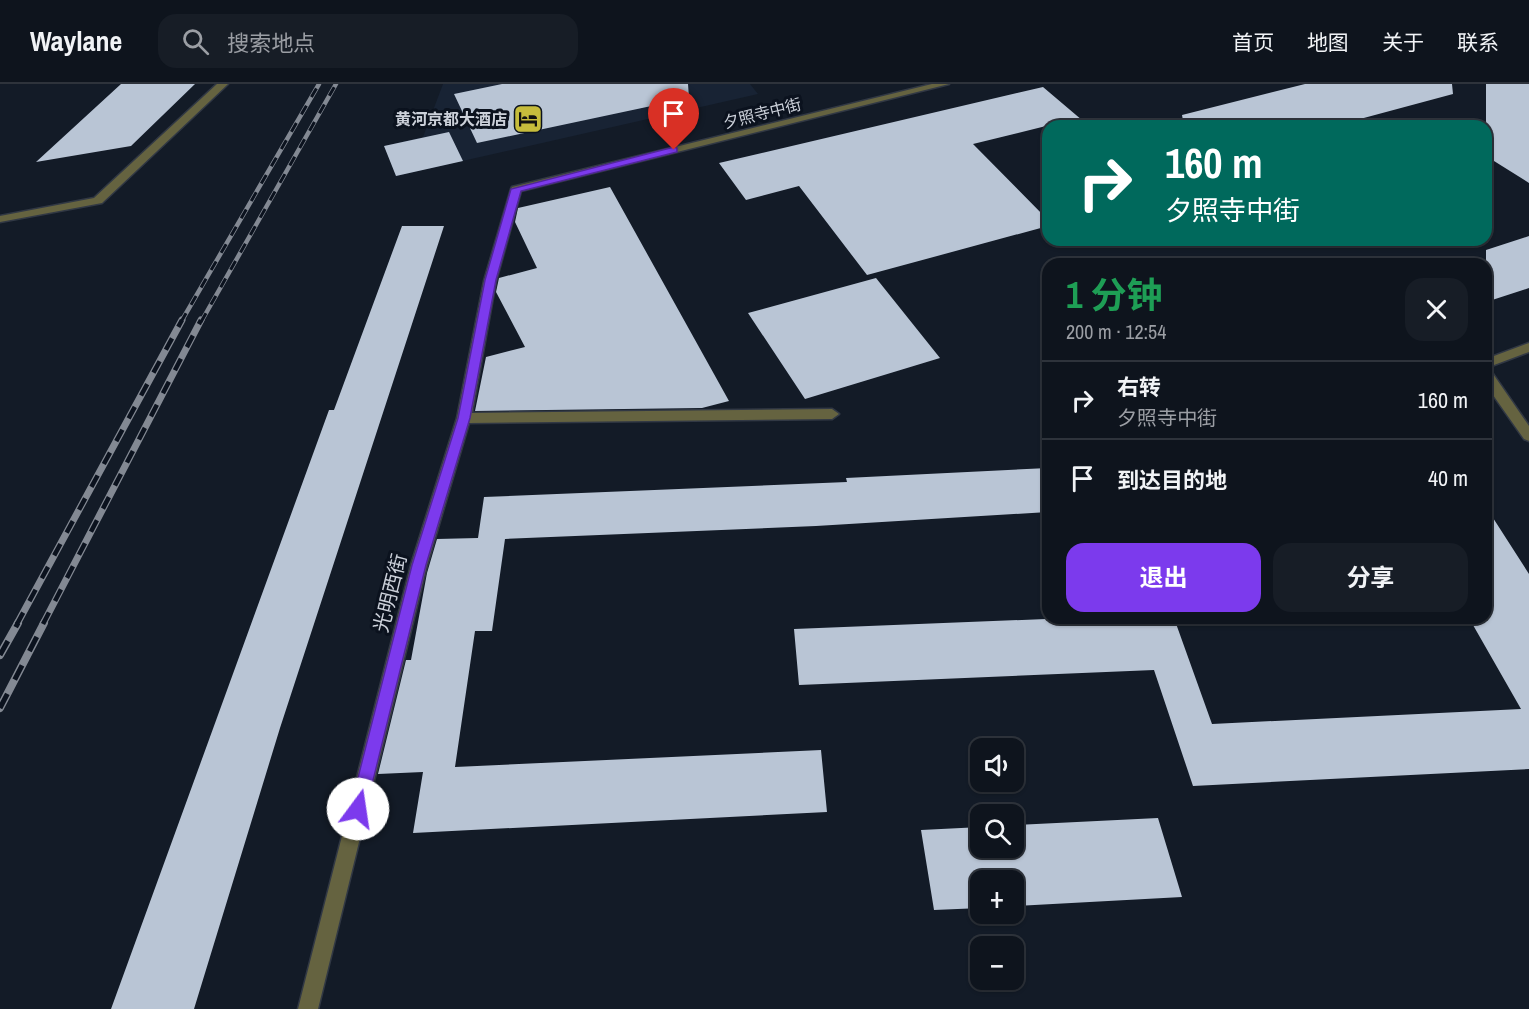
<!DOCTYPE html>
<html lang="zh">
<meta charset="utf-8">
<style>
:root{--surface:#0e141d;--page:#171d26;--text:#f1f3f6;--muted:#9b9ea4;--line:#2e333b;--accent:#7c3aed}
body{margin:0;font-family:"Archivo Narrow","Noto Sans SC",sans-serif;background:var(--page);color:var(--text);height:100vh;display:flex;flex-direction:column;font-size:22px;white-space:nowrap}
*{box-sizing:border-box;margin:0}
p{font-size:20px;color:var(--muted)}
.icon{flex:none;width:33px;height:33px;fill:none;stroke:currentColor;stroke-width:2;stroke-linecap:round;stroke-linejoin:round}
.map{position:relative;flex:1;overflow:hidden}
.drawer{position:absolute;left:1042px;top:174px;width:450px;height:366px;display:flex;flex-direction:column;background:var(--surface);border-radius:18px;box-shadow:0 2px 4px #0004,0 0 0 2px var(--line)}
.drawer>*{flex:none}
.banner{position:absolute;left:1042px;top:36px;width:450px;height:126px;border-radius:18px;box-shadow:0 2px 4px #0004,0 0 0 2px var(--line);background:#00695c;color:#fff;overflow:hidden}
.buttons{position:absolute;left:970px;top:654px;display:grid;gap:12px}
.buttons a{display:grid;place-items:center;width:54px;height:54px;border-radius:12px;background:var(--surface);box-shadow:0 2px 4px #0004,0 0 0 2px var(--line);font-size:30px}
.pin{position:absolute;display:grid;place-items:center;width:51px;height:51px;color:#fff;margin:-62px -26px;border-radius:50% 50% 50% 0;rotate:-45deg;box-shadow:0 0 6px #0007}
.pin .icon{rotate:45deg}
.me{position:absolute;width:66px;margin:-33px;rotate:14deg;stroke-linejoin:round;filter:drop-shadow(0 0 4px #0008)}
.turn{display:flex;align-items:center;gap:21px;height:126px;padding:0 24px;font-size:27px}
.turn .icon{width:78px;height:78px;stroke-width:2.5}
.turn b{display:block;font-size:42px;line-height:51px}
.round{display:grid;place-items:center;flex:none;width:63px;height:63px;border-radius:18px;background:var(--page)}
.summary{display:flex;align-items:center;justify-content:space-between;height:102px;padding:0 24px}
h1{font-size:36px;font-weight:700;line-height:45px;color:#1e9e55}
.cta{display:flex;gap:12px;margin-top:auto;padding:12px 24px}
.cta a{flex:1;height:69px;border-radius:18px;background:var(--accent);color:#fff;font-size:24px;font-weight:700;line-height:69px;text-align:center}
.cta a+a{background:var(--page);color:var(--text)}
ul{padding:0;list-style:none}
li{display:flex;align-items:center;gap:18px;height:78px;padding:0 24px;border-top:2px solid var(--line)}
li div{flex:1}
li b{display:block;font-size:22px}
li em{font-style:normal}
header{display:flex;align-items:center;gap:36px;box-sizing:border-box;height:84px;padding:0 30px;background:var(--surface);border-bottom:2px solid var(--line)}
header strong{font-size:28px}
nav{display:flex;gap:33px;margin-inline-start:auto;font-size:21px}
.search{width:420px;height:54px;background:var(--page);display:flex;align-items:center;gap:15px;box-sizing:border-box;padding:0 21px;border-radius:18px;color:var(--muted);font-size:22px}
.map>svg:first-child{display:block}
</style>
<header>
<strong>Waylane</strong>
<div class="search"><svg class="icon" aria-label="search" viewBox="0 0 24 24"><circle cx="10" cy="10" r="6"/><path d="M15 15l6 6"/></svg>搜索地点</div>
<nav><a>首页</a><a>地图</a><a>关于</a><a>联系</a></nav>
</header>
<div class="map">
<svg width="1529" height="925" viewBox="0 0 1529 925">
<rect width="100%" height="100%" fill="#131b27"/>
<path fill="#182334" d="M443,0H750L758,10L396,92L384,62L423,53Z"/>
<path fill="#b9c5d5" d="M121,0H195L131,62L36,78Z
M502,0H688L689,14L477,59L454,10Z
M1305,0H1452L1453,10L1334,42H1184L1182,31Z
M1486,0H1529V99L1486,72Z
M1043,3L1089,42H1046L973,60L1048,136V142L867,191L799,102L746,116L719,79Z
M449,48L463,77L396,92L384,62Z
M610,103L729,317L702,324L475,327L486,273L525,263L496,208L499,194L537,184L515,138L518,124Z
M402,142H444L280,644L194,925H111L329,326H334Z
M1529,152V204L1486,218V166Z
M876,194L940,274L805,315L748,229Z
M1048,384V428L816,442L505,455L492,547H475L455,683L821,666L827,728L413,749L423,688L378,690L406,576H411L427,489L437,455L478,454L484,413L847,398L846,394Z
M1486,423L1529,490V685L1193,702L1154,586L799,601L794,545L1070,534H1174L1212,640L1521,625L1469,534H1486Z
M1158,734L1182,813L1014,822V796H981V824L934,826L921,746L981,743V764H1014V741Z"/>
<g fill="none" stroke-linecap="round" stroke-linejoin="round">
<g stroke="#313844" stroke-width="3">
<path id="minor" d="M217,0H228L102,119L0,138V132L94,114Z
M932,0H949L521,107L496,197L472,329L832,325L839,330L832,335L469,339L427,481L318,925H298L411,481L457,334L484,197L511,105L512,103Z
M1529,259V268L1486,284V275Z
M1486,286L1491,287L1529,342V357L1524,355L1486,301Z"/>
</g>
<use href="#minor" fill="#656340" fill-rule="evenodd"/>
<g stroke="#838993" stroke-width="4.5">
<path id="rail-far2" d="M181,238L319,0
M201,238L336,0"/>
</g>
<g stroke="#838993" stroke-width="7">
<path id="rail-far1" d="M17,540L182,236
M43,540L201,236"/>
</g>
<g stroke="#838993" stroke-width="8">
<path id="rail" d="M0,571L18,539
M0,624L44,539"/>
</g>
<use href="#rail-far2" stroke="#0b121e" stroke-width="3" stroke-dasharray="10" stroke-linecap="butt"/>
<use href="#rail-far1" stroke="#0b121e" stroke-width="4.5" stroke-dasharray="13" stroke-linecap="butt"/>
<use href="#rail" stroke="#0b121e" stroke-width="5" stroke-dasharray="16" stroke-linecap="butt"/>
</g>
<path fill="#7c3aed" stroke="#51269a" stroke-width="1.5" d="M674,63L677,64V68L521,107L496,196L470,334L426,481L366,725L364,730L358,733L352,730L350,725L412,481L458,334L485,196L511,105Z"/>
<defs>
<g id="hotel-square" transform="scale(1.5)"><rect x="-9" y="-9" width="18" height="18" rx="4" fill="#c6bc3c" stroke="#0b121e"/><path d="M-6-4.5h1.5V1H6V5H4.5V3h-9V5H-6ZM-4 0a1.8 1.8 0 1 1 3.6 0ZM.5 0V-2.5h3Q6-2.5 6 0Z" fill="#111"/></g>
</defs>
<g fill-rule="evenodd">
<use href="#hotel-square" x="528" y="35"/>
</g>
<g text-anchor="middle" stroke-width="6" stroke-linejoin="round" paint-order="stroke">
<g font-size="16" fill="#ccd1da" stroke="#0b121e">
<text transform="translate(762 29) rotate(-14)" y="6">夕照寺中街</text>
</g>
<g font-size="16" font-weight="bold" fill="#ccd1da" stroke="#0b121e" text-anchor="end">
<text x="507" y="41">黄河京都大酒店</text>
</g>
<g font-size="20" fill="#ccd1da" stroke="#0b121e">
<text transform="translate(390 509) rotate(-76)" y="7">光明西街</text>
</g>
</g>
</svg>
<div class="buttons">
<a><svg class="icon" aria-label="sound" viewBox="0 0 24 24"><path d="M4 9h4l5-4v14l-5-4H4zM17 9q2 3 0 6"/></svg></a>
<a><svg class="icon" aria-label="search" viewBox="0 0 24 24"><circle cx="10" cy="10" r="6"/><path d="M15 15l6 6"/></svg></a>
<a>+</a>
<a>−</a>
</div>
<div class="pin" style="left:674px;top:66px;background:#d93025"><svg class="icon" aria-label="arrive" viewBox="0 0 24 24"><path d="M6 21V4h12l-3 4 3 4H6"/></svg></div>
<svg class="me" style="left:358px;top:725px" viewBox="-20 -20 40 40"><circle r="19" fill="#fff"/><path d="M0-13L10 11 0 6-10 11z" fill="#7c3aed"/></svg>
<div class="banner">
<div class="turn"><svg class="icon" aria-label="right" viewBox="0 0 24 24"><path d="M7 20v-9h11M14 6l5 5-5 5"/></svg><div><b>160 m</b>夕照寺中街</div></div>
</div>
<section class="drawer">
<div class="summary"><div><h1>1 分钟</h1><p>200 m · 12:54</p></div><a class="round"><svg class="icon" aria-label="close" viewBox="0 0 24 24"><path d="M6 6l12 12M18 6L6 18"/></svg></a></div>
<ul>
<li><svg class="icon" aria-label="right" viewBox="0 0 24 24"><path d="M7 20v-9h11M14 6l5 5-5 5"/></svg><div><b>右转</b><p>夕照寺中街</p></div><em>160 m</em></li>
<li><svg class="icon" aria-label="arrive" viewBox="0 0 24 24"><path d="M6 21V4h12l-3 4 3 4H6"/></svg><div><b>到达目的地</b></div><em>40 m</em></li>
</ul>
<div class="cta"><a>退出</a><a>分享</a></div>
</section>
</div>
